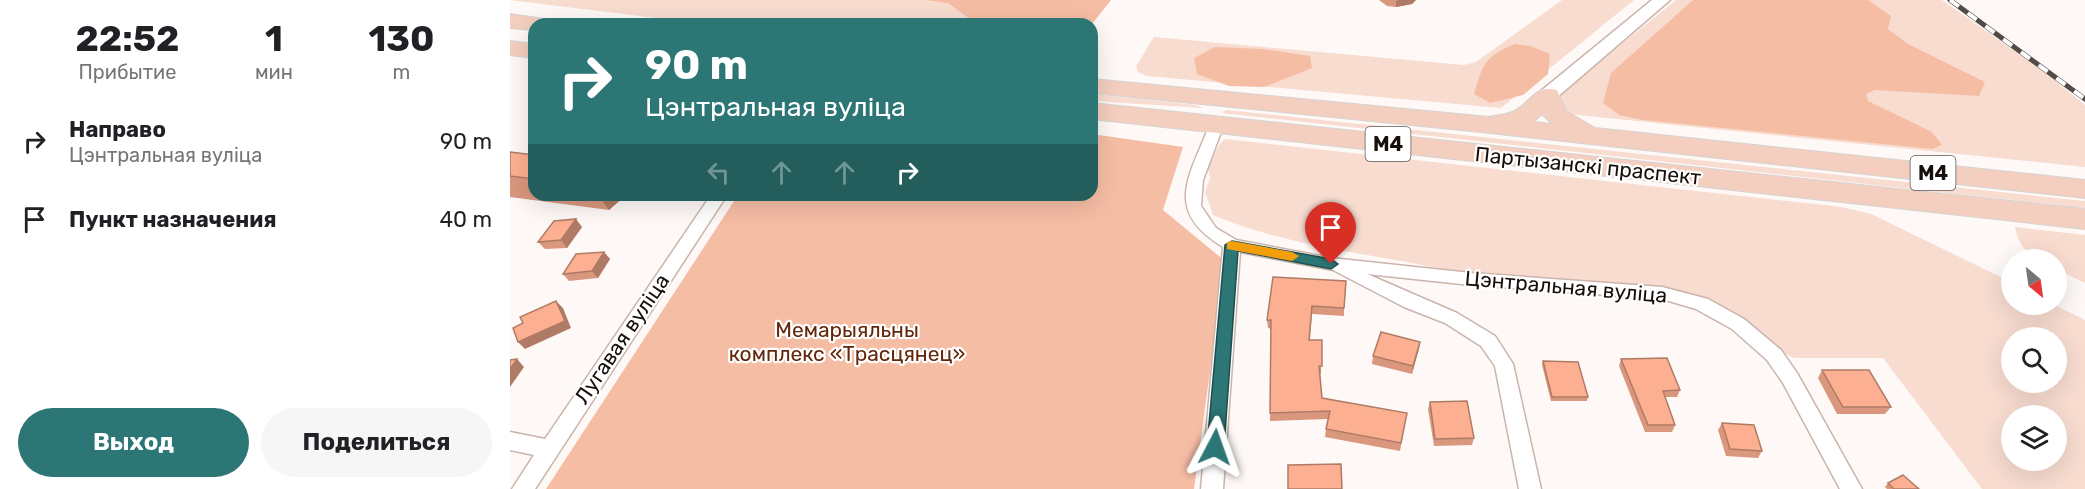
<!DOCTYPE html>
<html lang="ru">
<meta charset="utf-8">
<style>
:root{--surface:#fff;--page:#f6f6f6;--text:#202124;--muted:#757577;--accent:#2c7675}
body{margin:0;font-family:Rubik,sans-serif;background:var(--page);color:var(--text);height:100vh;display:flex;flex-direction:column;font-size:22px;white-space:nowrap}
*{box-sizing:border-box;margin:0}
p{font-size:20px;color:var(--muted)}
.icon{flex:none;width:33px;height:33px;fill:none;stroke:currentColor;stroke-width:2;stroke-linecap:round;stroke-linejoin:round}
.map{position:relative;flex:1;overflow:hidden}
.side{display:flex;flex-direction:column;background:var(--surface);width:510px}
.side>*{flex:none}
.guide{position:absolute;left:18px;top:18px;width:570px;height:183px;border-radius:18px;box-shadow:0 6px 24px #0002;background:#2c7675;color:#fff;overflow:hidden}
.needle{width:39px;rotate:151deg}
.tools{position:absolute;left:1491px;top:249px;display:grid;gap:12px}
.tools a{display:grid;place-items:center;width:66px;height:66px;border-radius:50%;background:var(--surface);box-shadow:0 6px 24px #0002;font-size:30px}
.pin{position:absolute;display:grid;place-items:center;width:51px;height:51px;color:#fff;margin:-62px -26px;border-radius:50% 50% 50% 0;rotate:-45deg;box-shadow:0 0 6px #0007}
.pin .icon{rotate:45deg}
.me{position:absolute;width:66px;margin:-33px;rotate:4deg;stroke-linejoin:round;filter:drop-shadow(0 0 4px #0008)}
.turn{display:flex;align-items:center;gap:21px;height:126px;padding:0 18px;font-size:27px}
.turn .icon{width:78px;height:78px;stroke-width:2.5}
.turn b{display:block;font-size:42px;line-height:51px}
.lanes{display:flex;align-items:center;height:57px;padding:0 18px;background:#0003;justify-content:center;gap:30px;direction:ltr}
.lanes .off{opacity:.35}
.eta{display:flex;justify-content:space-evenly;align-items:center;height:102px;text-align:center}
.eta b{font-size:36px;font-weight:700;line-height:42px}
.cta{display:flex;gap:12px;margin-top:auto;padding:12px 18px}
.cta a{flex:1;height:69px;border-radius:36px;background:var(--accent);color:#fff;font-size:24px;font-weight:700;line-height:69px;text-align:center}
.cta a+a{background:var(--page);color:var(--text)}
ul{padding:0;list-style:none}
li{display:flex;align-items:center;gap:18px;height:78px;padding:0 18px}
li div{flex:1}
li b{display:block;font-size:22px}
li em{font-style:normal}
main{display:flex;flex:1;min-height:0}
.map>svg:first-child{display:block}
</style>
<main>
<section class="side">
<div class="eta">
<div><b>22:52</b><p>Прибытие</p></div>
<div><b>1</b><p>мин</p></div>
<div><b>130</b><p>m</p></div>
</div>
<ul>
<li><svg class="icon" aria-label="right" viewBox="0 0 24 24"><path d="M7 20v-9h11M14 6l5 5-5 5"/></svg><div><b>Направо</b><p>Цэнтральная вуліца</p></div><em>90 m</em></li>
<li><svg class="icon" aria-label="arrive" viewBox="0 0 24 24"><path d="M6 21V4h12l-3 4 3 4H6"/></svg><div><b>Пункт назначения</b></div><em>40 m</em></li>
</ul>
<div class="cta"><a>Выход</a><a>Поделиться</a></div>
</section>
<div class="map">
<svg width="1575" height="489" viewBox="0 0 1575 489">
<rect width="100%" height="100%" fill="#fef9f7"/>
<path fill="#f8dcd0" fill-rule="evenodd" d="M0,0H414L438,2L460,19L483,24H194Z
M1052,0H1124L991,108L637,76L628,72L626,66L644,37L954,65L966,62Z
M1166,0H1432L1537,74L1575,105V167L1049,113V95Z
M582,94L686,105L693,108L582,101Z
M717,110L1575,201V208L712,113Z
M715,139L1332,207L1361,214L1501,282L1502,304L1545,305L1575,320V489H1472L1373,358H1284C1248,343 1225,306 1185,296C1113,278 1037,283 964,274C934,270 904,263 874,258C816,248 758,238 703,215L695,192L700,178L698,168L709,145ZM1502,338H1546V382H1502ZM1502,416H1546V460H1502Z
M1505,227L1575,235V283L1547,269L1546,260C1524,260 1509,251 1505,227Z"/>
<path fill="#f6bda5" d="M414,0H601L582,24H483L460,19L438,3Z
M1183,0H1358L1381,16L1378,29L1398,44L1475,82L1469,96L1365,90L1356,94L1358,101L1422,132L1432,145L1422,149L1133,120L1109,115L1093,103L1101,73Z
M1005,44L1021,46L1040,54L1038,74L1013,95L980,103L964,94C973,64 975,56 1005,44Z
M705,47L753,49L800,56L802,68L754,87L719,86L687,74L684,58Z
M582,134L673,147L653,210L715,261L684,489H36L228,195H582Z"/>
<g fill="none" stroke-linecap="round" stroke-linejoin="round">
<g stroke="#cab4ab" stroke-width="3">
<path id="street" d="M707,120L714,124L693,180L691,206L706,228L726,240L821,258L961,273L1152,287L1198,299L1234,319L1271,350L1287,373L1352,489H1330L1273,383L1257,360L1222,329L1186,309L1152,299L961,285L857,274L947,313L985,336L1003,364L1031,489H1009L985,366L971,346L935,323L894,307L823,270L730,252L713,489H691L713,247C653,211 679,177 700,124Z
M201,195H217L25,489H2L24,455L0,450V432L35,439Z"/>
</g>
<g stroke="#cab4ab" stroke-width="3">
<path id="secondary" d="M1142,0H1160L1045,99H1031L1029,95L1031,91Z"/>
</g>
<g stroke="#d5d4d3" stroke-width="2">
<path id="highway" d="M0,14L34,19L37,24H24V30L0,28Z
M0,41L24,44V58L0,55Z
M582,79L979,117C986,115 995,115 1002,112C1020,105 1024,84 1047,90L1056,111L1085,128L1575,180V198L971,132L582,93ZM1032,114L1042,124L1023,122Z
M582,103L1575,209V229L582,119Z"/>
</g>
<use href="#street" fill="#fff" fill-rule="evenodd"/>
<use href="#secondary" fill="#fff" fill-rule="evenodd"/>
<use href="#highway" fill="#f4cebe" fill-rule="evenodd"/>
<g stroke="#524b48" stroke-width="5">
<path id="rail" d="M1440,0L1575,99"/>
</g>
<use href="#rail" stroke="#fff" stroke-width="4" stroke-dasharray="11" stroke-linecap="butt"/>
</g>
<path fill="#d9977d" d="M869,0H906L902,4L886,7L877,6Z
M0,152L24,155V195H116L99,210L0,197Z
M72,227L57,248L35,249L28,242Z
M94,252L100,259L88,278L59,281L53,274Z
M763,277L834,308V316L802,314L800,340H812L811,374H810L812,398L897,413L890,451L815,437L816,429L818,419L760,421L761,329L758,328L757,320Z
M910,342L902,374L862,364L863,356Z
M1111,359L1170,390L1167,397H1155L1165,425L1162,432H1135L1109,366Z
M1033,361L1078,397L1077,401H1041L1032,365Z
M1312,370L1381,407L1375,414H1327L1308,378Z
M920,402L964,438L962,445L924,446L918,409Z
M1212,423L1252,451L1248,458L1216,456L1208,430Z
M1378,483L1409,489H1377L1375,487Z"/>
<path fill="#b07b66" d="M889,0H906L902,4L886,7V1Z
M88,195H116L99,210Z
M66,219L72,227L57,248L51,240Z
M94,252L100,259L88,278L82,271Z
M46,301L53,308L61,328L15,349L8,342Z
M910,342L909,349L902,374L903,366Z
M7,359L14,367L0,387V369Z"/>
<path fill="#fcb091" stroke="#b07b66" stroke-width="1.5" d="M0,152L24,155V179L0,176Z
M66,219L51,240L28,242L44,221Z
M94,252L82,271L53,274L66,254Z
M763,277L836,281L834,308L802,306L799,340H812V366H809L812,398L897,413L891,443L816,429L820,411L760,413L761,320H757Z
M46,301L55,321L8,342L3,328L13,323L10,317Z
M871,332L910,342L903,366L863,356Z
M1157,358L1170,390L1153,391L1165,425H1138L1111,359Z
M7,359L0,369V360Z
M1033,361L1068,362L1078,397H1042Z
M1312,370H1359L1381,407H1333Z
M957,401L964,438L925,439L920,402Z
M1212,423L1244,425L1252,451L1220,449Z
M831,464L832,489H778V465Z
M1393,475L1409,489H1384L1378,483Z"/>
<path fill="#2c7675" stroke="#1d4d4c" stroke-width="1.5" d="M722,241L821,259L828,264L821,269L728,251L714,447L711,452L705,454L699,452L697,447L715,245Z"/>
<path fill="#f59e0b" d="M722,241L782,252L789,256L782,261L717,249V242Z"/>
<g text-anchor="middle" stroke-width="4.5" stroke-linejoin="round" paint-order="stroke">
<g fill="#fff" stroke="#5c5754" stroke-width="1.5">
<rect x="855.5" y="127" width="45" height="34" rx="4.5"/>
<rect x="1400.5" y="156" width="45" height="34" rx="4.5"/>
</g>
<g font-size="20" font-weight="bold" fill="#160f0b">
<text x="878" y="151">М4</text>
<text x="1423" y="180">М4</text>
</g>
<g font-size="21" fill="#160f0b" stroke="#fff">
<text transform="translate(1078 166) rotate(6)" y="7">Партызанскі праспект</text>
<text transform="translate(1056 287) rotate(5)" y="7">Цэнтральная вуліца</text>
<text transform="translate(112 339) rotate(-56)" y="7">Лугавая вуліца</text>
</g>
<g font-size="21" fill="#61270b" stroke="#fff">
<text x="337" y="337">Мемарыяльны<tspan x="337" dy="24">комплекс «Трасцянец»</tspan></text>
</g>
</g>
</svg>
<div class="tools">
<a><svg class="needle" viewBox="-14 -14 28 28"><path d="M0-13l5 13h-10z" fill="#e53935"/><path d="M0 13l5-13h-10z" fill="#757577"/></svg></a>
<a><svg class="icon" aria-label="search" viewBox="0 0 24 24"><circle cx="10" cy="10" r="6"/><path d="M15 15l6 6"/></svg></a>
<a><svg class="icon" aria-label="layers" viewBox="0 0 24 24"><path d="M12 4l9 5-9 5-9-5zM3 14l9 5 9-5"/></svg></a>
</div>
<div class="pin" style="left:821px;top:264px;background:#d93025"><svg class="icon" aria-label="arrive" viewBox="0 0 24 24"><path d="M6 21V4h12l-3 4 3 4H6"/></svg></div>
<svg class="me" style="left:705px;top:447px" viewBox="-20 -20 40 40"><path d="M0-17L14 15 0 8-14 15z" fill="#2c7675" stroke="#fff" stroke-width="4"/></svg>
<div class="guide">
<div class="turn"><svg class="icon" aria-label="right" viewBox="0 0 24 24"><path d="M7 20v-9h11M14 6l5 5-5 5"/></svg><div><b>90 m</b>Цэнтральная вуліца</div></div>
<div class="lanes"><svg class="icon off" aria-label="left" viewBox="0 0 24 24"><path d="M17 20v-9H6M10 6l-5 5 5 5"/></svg><svg class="icon off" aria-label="ahead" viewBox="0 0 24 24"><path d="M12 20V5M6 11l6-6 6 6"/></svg><svg class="icon off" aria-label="ahead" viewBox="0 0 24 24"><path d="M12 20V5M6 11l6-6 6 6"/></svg><svg class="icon" aria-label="right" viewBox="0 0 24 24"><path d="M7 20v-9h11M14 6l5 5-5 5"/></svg></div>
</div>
</div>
</main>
